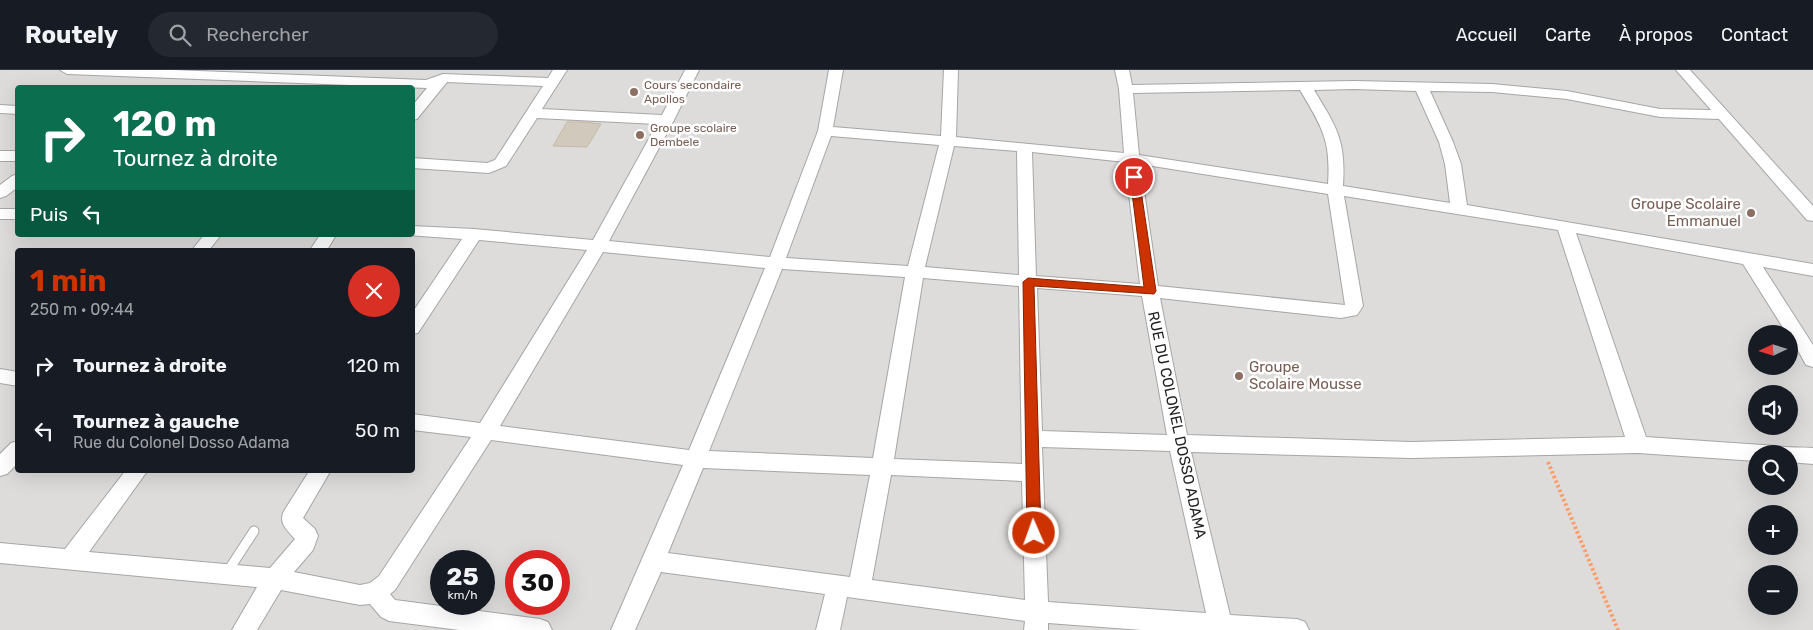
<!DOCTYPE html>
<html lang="fr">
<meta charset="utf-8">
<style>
:root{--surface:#171b24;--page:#242831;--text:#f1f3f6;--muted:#9ea1a6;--line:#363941;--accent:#cd3300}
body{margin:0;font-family:Rubik,sans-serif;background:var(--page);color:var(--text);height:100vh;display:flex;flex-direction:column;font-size:19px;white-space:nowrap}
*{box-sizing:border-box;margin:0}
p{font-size:16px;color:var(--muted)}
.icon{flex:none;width:28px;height:28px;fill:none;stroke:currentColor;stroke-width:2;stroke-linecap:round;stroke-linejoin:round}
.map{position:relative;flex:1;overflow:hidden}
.drawer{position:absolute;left:15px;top:178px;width:400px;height:225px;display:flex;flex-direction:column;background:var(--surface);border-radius:5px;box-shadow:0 5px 20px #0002}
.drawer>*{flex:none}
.banner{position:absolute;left:15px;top:15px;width:400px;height:152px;border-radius:5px;box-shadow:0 5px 20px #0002;background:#0b6e4f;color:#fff;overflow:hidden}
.needle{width:32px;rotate:266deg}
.fabs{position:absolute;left:1748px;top:255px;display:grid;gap:10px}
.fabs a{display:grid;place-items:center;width:50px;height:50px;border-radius:50%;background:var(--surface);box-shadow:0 5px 20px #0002;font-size:25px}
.speed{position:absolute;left:430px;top:480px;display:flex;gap:10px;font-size:25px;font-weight:700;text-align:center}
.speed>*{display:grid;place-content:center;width:65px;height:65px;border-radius:50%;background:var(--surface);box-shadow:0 5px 20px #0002;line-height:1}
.speed small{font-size:12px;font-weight:400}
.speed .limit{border:8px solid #d22;background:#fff;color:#111}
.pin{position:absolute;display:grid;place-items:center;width:42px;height:42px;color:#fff;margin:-21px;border:2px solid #fff;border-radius:50%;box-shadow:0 1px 5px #0007}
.me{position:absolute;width:55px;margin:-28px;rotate:358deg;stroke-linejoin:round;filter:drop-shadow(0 0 4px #0008)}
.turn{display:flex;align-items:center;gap:18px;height:105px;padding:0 15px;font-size:22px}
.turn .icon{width:65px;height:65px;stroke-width:2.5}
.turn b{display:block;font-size:35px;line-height:42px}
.then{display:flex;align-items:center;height:48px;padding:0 15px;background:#0003;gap:10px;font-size:19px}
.round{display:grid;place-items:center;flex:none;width:52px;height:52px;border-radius:26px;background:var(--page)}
.headline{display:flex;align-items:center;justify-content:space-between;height:85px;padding:0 15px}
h1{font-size:30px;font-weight:700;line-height:38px;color:var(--accent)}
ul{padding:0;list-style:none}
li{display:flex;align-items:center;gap:15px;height:65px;padding:0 15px}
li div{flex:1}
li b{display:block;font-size:19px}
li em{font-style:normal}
header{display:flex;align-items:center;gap:30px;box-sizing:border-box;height:70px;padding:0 25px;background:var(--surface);border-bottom:1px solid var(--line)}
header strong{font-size:24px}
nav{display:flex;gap:28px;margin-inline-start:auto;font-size:18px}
.search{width:350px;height:45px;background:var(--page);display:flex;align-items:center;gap:12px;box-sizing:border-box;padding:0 18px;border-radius:28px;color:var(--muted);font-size:19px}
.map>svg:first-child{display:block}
</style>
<header>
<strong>Routely</strong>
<div class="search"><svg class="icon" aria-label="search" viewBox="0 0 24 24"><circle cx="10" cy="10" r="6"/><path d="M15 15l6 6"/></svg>Rechercher</div>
<nav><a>Accueil</a><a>Carte</a><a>À propos</a><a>Contact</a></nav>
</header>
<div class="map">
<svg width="1813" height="560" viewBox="0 0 1813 560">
<rect width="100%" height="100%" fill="#f1efe4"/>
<path fill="#dddcdb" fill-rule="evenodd" d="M0,0H1813V560H0ZM18,18H412V165H18ZM18,180H412V400H18ZM1756,264H1789V296H1756ZM1756,324H1789V356H1756ZM1756,384H1789V416H1756ZM1756,444H1789V476H1756ZM441,491H484V534H441ZM516,491H559V534H516ZM1756,504H1789V536H1756Z"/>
<path fill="#d1cabc" stroke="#c4baa5" d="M567,52H584L601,54L587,77L553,76Z"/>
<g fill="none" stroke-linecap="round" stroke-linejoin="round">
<g stroke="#a6a6a6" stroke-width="11">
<path id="service" d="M226,504L254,461"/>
</g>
<g stroke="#a6a6a6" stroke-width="2">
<path id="minor" d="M60,0H173L426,10L443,4L548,8L553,0H567L542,39L662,45L685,0H699L674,50L609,171L770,187L818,61L829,0H843L833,57L941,66L944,0H958L956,67L1124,83L1119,19L1115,0H1129L1132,15L1354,11L1492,14L1567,21L1660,39L1711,40L1676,0H1690L1813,136V151L1807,150L1719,49L1660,47L1567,29L1492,22L1430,21L1453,72L1461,94L1467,135L1813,194V206L1763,197L1813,275V297L1806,295L1789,264H1787L1743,194L1576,163L1646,367L1777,376C1785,378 1803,377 1813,378V394L1789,392V384H1756V391L1638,383L1411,388L1191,382L1230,545L1297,549L1305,552L1309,560H1142L1048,553V560H1024L1025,551L847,527L840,560H816L825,524L661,502L635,560H611L683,395L491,370L395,520L390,524L395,530L540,549L548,552L552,560H459L389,551L381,547L370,534L360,535L281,520L257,560H232L257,517L0,493V473L65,479L126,400H148L89,482L270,498L295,469C287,460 278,453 284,441L310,400H331L303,448L315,459L318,466L313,480L294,502L360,515L370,513L379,506L471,367L412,360V344L480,353L587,180L479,170L418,263L412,264V243L462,169L407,165H412V156L474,159L593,170L657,54L537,48L506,96L489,103L412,98V88L487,93L495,90L543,16L447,12L417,49L412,50V36L427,18L67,4ZM1354,19L1416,21L1439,72L1445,94L1450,133L1343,116C1346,70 1337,58 1314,20ZM1300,20C1322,57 1331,70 1328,114L1139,85L1133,23ZM831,66L939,75L908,196L786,188ZM954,76L1017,81L1019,205L925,197ZM1032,82L1125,92L1140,214L1036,206ZM1140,94L1328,124L1345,235L1158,216ZM1344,126L1558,160L1625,367L1411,372L1187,365L1160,228L1341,248L1357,245L1363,236ZM603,182L765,198L689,380L500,356ZM782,199L905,207L873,388L709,381ZM923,208L1019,216L1022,394L894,389ZM1037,218L1142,226L1167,365L1042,361ZM1042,377L1170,381L1206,543L1048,532ZM703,398L870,405L850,507L668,483ZM891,405L1022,411L1025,530L872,510Z
M0,35L18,36V44L0,43Z
M0,81H18V91H0Z
M18,104V117L6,126L0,128V115L12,106Z
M0,139H18V149H0Z
M204,165H221L209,180H192Z
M320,165H336L327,180H310Z
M0,299L18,302V316L0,313Z
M18,371V393L7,404L0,406V384L11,373Z"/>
</g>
<path stroke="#ff9c66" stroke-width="4" stroke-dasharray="2.5 2.5" stroke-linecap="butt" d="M1548,392L1618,560"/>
<use href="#service" stroke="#fff" stroke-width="9"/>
<use href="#minor" fill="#fff" fill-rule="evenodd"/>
</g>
<path fill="#cd3300" stroke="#852100" d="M1134,104L1139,107L1156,221L1154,224L1034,216L1041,463L1039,467L1034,468L1029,467L1027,463L1023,212L1028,208L1144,217L1130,107Z"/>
<g fill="#8d6e63" stroke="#fff" stroke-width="2">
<circle cx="634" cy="22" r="5"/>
<circle cx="640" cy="65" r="5"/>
<circle cx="1751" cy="143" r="5"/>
<circle cx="1239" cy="306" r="5"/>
</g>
<g text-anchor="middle" stroke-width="5" stroke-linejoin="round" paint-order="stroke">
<g font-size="12" fill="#785e54" stroke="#fff" text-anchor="start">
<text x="644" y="19">Cours secondaire<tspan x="644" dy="14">Apollos</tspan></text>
<text x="650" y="62">Groupe scolaire<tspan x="650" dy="14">Dembele</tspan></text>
</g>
<g font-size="15" fill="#785e54" stroke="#fff" text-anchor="end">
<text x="1741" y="139">Groupe Scolaire<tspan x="1741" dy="17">Emmanuel</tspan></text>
<text x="1249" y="302" text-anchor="start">Groupe<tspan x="1249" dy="17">Scolaire Mousse</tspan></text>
</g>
<g font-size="15" fill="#1f1f1f" stroke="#fff">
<text transform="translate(1177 355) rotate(78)" y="5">RUE DU COLONEL DOSSO ADAMA</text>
</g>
</g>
</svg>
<div class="fabs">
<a><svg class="needle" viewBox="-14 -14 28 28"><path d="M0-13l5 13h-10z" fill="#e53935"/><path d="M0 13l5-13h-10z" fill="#9ea1a6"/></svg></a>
<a><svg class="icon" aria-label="sound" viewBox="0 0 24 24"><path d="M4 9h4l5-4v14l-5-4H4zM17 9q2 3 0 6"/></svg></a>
<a><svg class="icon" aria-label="search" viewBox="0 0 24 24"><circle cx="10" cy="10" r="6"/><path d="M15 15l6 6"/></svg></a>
<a>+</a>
<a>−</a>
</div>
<div class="speed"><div>25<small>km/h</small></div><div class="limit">30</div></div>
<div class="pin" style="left:1134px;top:107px;background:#d93025"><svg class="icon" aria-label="arrive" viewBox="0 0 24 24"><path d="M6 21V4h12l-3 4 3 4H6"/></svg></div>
<svg class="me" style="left:1034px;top:463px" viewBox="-20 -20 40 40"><circle r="17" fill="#cd3300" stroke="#fff" stroke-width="3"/><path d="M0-11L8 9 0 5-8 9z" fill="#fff"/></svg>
<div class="banner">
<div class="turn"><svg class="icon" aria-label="right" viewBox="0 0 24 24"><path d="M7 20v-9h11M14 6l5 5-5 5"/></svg><div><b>120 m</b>Tournez à droite</div></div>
<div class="then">Puis<svg class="icon" aria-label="left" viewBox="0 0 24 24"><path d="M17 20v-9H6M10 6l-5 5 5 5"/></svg></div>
</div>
<section class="drawer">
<div class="headline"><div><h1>1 min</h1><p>250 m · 09:44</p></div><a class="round" style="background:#d93025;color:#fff"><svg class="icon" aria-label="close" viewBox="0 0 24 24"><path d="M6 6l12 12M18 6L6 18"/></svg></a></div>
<ul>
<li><svg class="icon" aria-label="right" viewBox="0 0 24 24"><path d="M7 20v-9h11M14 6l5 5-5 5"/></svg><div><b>Tournez à droite</b></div><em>120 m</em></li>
<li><svg class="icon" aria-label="left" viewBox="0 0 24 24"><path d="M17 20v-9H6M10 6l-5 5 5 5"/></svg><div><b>Tournez à gauche</b><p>Rue du Colonel Dosso Adama</p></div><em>50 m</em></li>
</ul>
</section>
</div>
